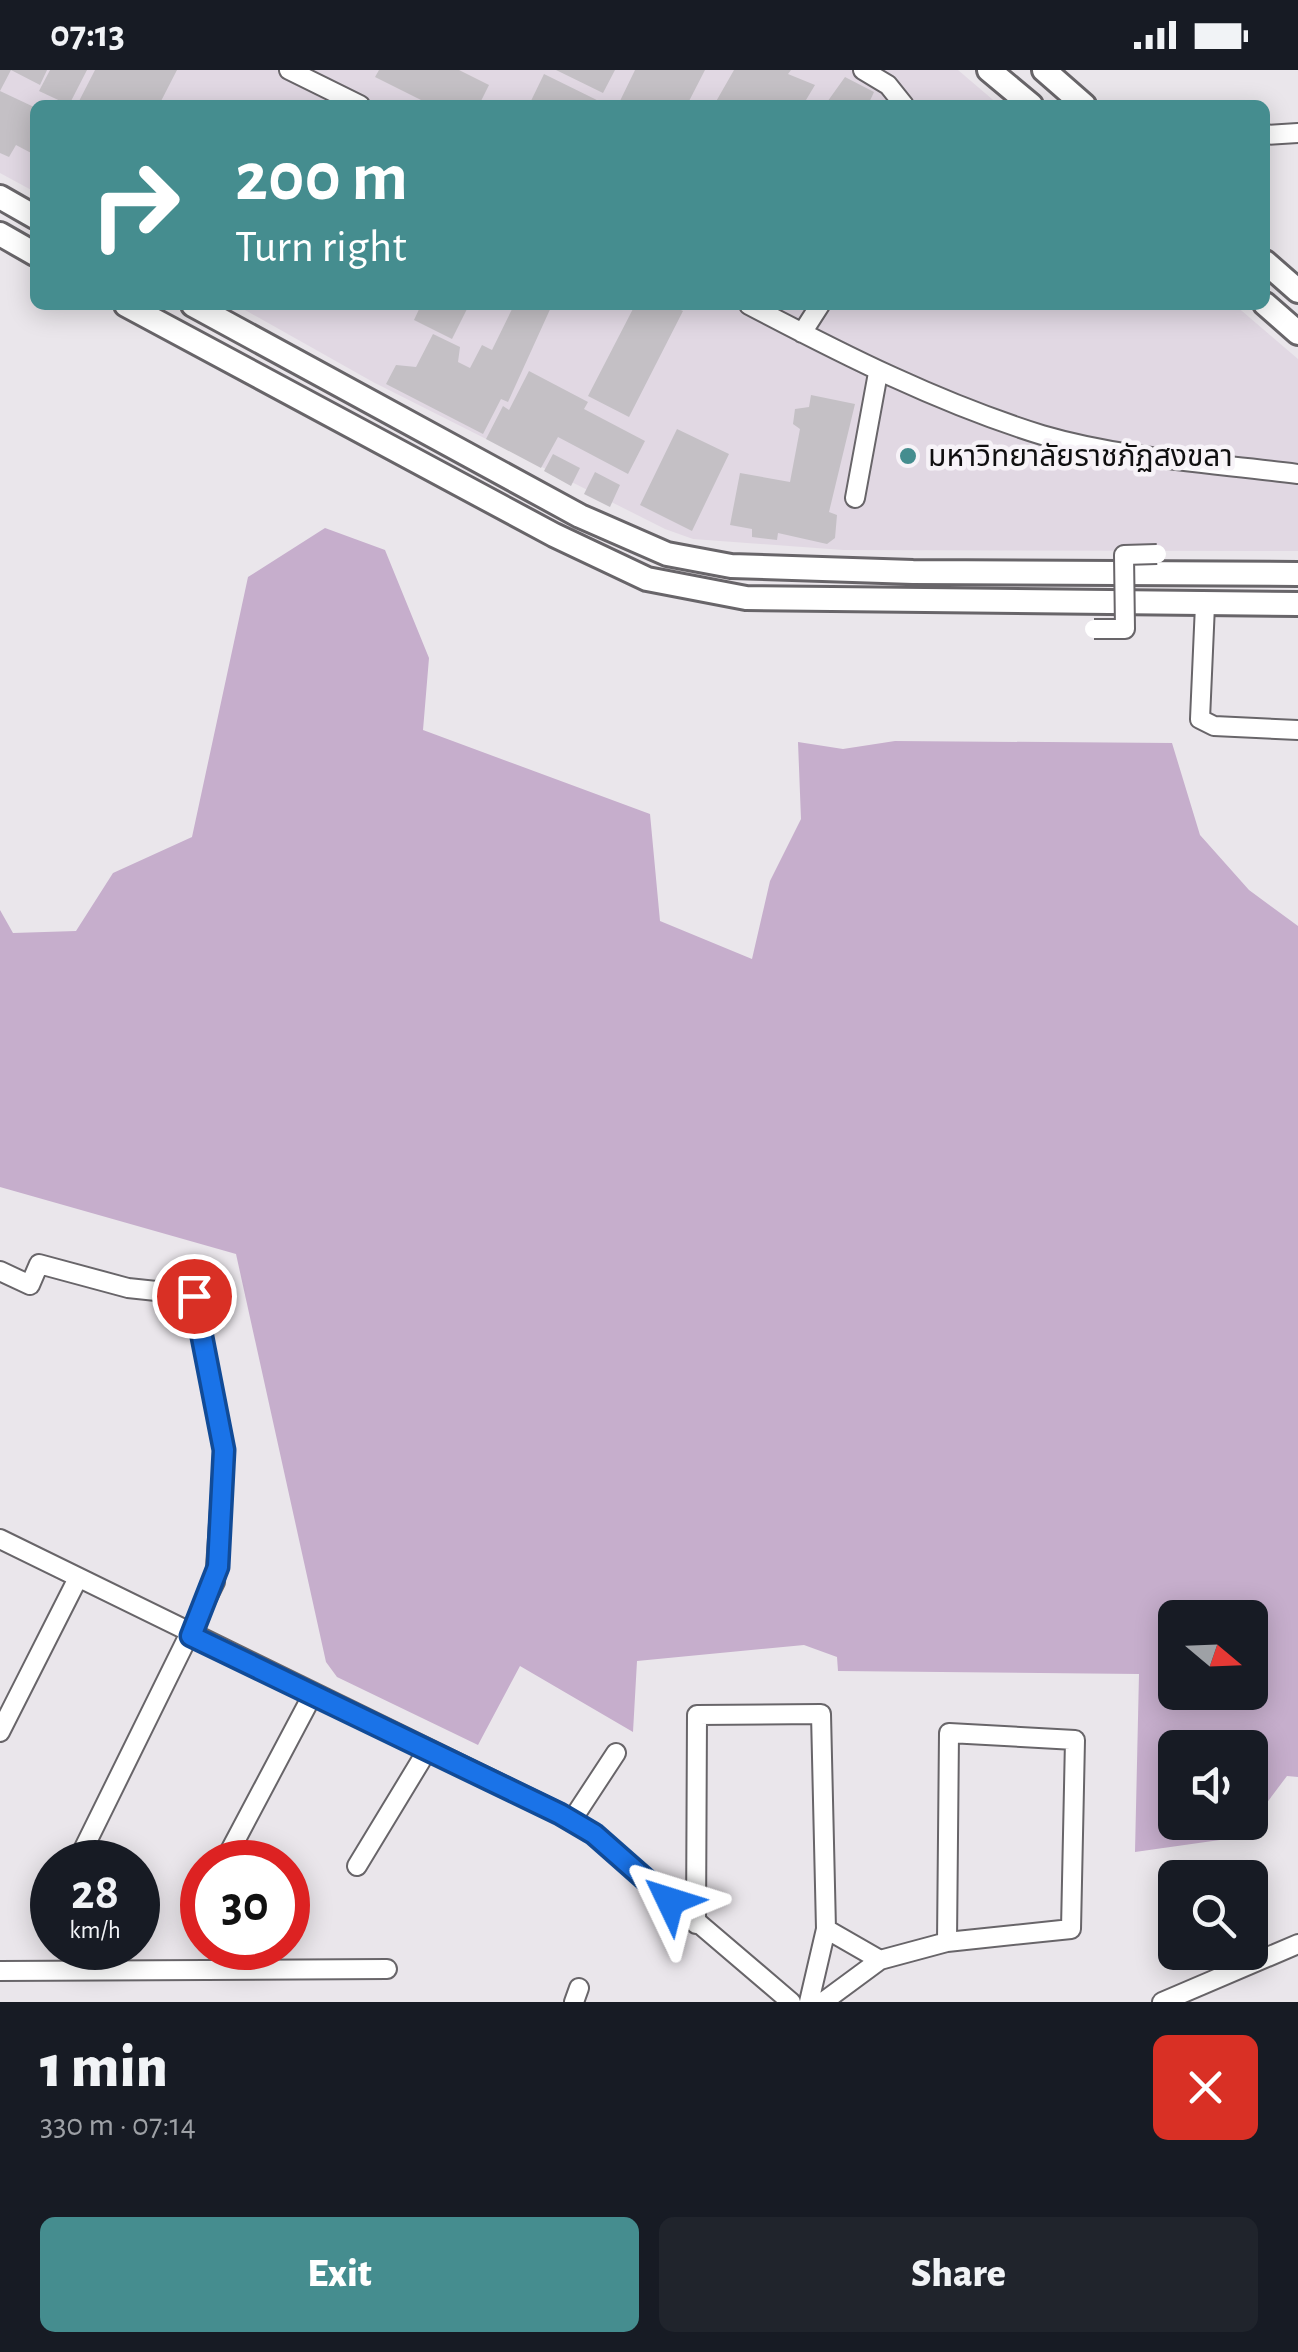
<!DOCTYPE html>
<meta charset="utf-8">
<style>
:root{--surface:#171b24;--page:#20242c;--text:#f1f3f6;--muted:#9ea1a6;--accent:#458d8f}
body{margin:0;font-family:"Alegreya Sans","Noto Sans Thai",sans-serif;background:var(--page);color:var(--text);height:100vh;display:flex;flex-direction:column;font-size:38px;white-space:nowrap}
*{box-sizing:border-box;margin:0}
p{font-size:32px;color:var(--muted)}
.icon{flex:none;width:55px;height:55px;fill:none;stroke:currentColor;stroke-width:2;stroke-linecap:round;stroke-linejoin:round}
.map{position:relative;height:1932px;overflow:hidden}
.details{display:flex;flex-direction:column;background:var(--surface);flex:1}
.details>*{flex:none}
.banner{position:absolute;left:30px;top:30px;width:1240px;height:210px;border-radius:15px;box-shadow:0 5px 25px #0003;background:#458d8f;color:#fff;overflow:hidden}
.needle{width:65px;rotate:109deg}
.tools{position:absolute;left:1158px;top:1530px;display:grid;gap:20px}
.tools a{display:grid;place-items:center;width:110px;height:110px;border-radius:15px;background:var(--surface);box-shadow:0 5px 25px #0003;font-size:50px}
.speed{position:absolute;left:30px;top:1770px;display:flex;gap:20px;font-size:50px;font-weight:700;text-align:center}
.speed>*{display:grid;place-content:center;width:130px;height:130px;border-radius:50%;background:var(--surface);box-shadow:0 5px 25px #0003;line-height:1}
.speed small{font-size:25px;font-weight:400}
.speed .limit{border:15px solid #d22;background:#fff;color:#111}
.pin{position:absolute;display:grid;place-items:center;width:85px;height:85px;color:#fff;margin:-42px;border:5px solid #fff;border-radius:50%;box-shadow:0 2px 10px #0007}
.me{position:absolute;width:110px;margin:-55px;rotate:311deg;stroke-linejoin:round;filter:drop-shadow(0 0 8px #0008)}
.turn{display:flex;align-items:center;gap:35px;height:210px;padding:0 40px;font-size:45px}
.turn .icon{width:130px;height:130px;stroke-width:2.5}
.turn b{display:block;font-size:70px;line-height:85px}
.round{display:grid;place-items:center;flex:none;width:105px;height:105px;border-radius:15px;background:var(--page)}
.summary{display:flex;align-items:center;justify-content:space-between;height:170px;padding:0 40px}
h1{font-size:60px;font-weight:800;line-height:75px}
.button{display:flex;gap:20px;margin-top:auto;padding:20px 40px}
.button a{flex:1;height:115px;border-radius:15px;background:var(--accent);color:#fff;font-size:40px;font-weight:800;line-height:115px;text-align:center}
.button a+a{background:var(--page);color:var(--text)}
.status{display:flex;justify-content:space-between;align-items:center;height:70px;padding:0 50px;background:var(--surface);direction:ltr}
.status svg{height:28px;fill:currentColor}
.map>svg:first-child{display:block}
</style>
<div class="status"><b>07:13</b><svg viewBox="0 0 49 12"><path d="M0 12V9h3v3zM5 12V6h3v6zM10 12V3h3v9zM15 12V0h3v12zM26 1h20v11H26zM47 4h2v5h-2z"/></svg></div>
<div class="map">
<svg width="1298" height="1932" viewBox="0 0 1298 1932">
<rect width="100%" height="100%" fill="#eae6eb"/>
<path fill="#e1d8e3" d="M0,0H958L999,35H35V122L0,103Z
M236,235H1235L1298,289V481L843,480L693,469L665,459L373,312Z"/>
<path fill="#c6aecc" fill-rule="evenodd" d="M325,458L385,480L429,588L423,660L650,744L660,851L752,889L770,811L801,749L798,672L843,679L895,671L1172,673L1200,765L1249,820L1298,856V1707L1287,1706L1241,1767L1135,1782L1139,1604L838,1601L837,1587L804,1575L637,1591L633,1662L520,1596L478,1675L337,1607L326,1592L236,1184L0,1117V840L13,863L76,861L113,803L192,767L248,507ZM1175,1548H1250V1622H1175ZM1175,1678H1250V1752H1175Z"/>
<path fill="#c4c0c5" d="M0,0H47L40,15L11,0L0,21L34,37L30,45L35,48L33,84L16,75L9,87L0,83Z
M50,0H87L69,35L39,21Z
M95,0H177L159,35H77Z
M379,0H459L489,15L479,35H431L375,7Z
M556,0H615L603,23Z
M635,0H705L687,35H624L619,33Z
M734,0H791L788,4L815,15L803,35H714Z
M544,4L607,35H529Z
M845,7L874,22L868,35H825Z
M421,235H469L452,269L414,250Z
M514,235H552L508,332L501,329L483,364L386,314L396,295L416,297L433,264L460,277L458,292L470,298L482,275L492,280Z
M635,235H671L683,241L629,347L588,326Z
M529,301L588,332L584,339L645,371L628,404L558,367L541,398L486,369L503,336L509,340Z
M811,325L855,334L829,442L837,445L835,468L827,474L778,463L777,470L752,467V459L730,455L740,403L790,412L800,359L793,354L795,339L809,337Z
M677,359L729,384L692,461L640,435Z
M553,384L580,398L571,416L544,401Z
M595,402L620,415L610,437L584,424Z"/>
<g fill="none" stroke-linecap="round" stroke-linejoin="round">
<g stroke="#686569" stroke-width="22">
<path id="minor" d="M289,0L360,35
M863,0L888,15L904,35
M1265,65L1298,63
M749,235C844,285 939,333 1042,365C1124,389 1213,393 1298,404
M802,263L820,235
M855,428L878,303
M1205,535L1200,649L1214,656L1298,660
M0,1201L30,1215L39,1194L128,1218L194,1225L224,1380L215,1512L78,1790
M0,1469L560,1743L594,1764L791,1932
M0,1662L78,1508
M572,1750L616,1683
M224,1792L313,1624
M357,1796L428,1679
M696,1854L697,1645L821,1644L826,1859L809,1932
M826,1859L880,1890
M0,1901L387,1899
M574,1932L579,1918
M823,1932L880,1890L947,1872L949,1663L1075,1670L1071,1859L947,1872
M1162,1932L1298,1874"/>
</g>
<g stroke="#686569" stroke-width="28">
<path id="major" d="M989,0L1031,35
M1044,0L1084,35
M0,127L35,147
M0,164L35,184
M1265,192L1298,221
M1265,234L1298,263
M126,235L554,465L647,509L746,528L1298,534
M193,235L580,446L667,484L731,496L913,502L1298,504"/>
</g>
<use href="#minor" stroke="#fff" stroke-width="18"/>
<use href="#major" stroke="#fff" stroke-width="22"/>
<g stroke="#686569" stroke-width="22" stroke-linecap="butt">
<path id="minor-bridge" d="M1094,559H1125L1124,485L1157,484"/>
</g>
<use href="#minor-bridge" stroke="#fff" stroke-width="18"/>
</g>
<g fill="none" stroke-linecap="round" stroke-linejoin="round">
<g stroke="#114b97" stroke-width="25">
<path id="route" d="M194,1226L224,1380L218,1497L191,1566L560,1744L594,1764L670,1831"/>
</g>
<use href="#route" stroke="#1a73e8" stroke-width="18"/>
</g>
<circle fill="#458d8f" stroke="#f7f3f8" stroke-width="4" cx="908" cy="386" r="10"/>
<g text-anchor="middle" stroke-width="9" stroke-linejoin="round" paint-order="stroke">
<g font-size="30" fill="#100f10" stroke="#f7f3f8" text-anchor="start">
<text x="928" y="396">มหาวิทยาลัยราชภัฏสงขลา</text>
</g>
</g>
</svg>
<div class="tools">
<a><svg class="needle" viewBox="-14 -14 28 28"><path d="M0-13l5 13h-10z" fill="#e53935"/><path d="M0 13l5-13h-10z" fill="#9ea1a6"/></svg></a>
<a><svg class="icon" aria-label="sound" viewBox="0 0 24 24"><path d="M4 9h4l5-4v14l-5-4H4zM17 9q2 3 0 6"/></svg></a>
<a><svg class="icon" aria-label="search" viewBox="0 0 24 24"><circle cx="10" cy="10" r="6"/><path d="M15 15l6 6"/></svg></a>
</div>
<div class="speed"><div>28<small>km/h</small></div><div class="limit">30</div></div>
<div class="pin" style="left:194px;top:1226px;background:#d93025"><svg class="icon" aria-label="arrive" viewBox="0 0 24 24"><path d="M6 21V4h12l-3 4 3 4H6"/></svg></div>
<svg class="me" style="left:670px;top:1831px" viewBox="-20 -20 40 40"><path d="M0-17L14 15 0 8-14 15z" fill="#1a73e8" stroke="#fff" stroke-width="4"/></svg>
<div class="banner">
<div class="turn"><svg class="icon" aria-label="right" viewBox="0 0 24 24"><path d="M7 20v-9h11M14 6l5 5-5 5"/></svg><div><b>200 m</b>Turn right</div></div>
</div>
</div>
<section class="details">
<div class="summary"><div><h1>1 min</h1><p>330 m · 07:14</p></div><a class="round" style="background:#d93025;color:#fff"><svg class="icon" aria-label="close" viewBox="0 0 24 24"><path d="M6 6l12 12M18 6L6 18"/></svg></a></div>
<div class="button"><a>Exit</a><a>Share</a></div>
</section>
